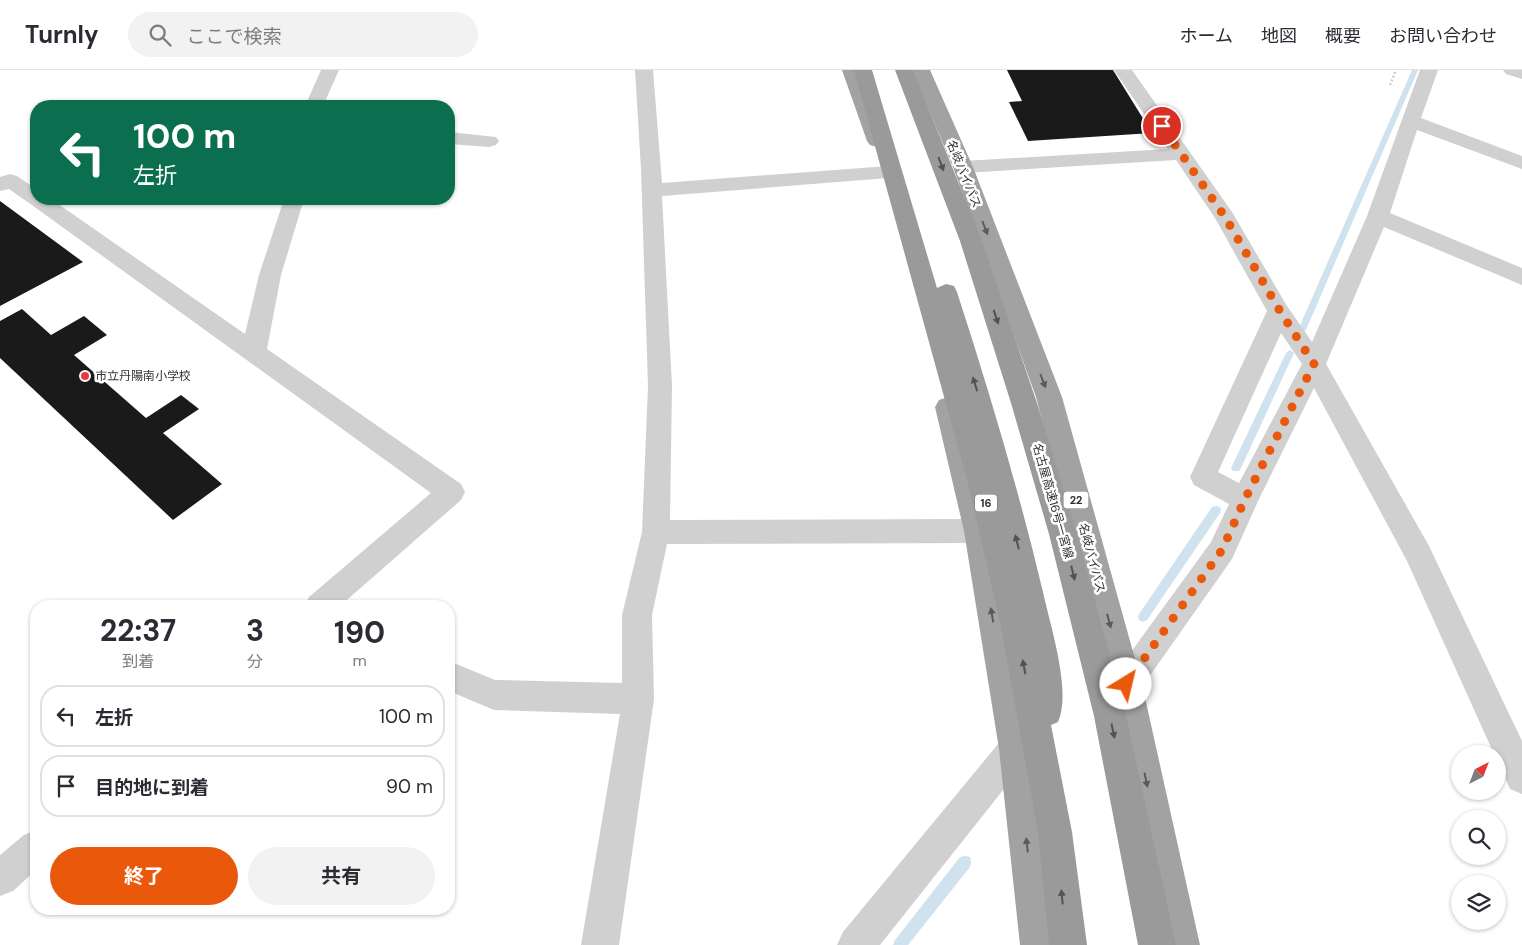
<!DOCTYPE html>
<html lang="ja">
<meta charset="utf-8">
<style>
:root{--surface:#fff;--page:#f2f2f3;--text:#2b2b33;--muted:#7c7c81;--line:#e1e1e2;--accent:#ea580c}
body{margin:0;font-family:"DM Sans","Noto Sans JP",sans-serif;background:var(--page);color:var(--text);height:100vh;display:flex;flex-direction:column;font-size:19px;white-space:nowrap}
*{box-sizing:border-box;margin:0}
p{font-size:16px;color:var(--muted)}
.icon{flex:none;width:28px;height:28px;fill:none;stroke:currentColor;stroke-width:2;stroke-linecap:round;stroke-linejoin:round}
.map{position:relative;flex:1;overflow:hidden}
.panel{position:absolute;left:30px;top:530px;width:425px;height:315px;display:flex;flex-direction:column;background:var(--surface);border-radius:20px;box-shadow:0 1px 4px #0004}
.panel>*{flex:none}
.guide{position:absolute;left:30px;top:30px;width:425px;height:105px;border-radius:20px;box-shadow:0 1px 4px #0004;background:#0b6e4f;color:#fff;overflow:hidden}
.needle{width:32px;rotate:42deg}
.buttons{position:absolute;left:1451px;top:675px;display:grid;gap:10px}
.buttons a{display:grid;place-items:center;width:55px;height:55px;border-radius:50%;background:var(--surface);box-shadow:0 1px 4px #0004;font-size:25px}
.pin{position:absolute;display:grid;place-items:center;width:42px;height:42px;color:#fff;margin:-21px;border:2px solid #fff;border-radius:50%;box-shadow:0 1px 5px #0007}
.me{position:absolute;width:55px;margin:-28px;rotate:36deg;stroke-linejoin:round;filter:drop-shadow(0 0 4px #0008)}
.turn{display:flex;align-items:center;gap:18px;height:105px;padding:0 20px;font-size:22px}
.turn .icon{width:65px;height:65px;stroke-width:2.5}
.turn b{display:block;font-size:35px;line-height:42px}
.eta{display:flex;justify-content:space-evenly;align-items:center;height:85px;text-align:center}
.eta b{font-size:30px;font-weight:700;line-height:35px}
.button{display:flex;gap:10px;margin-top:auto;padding:10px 20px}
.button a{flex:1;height:58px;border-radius:30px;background:var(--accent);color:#fff;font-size:20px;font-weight:700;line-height:58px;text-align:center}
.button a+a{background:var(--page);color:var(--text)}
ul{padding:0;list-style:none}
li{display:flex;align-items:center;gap:15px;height:62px;margin:0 10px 8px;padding:0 10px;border:2px solid var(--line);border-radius:20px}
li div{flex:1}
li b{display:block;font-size:19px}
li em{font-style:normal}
header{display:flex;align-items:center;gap:30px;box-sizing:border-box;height:70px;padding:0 25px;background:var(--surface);border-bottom:1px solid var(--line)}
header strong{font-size:24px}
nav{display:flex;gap:28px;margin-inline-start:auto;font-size:18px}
.search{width:350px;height:45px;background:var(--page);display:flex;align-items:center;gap:12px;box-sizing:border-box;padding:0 18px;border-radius:28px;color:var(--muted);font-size:19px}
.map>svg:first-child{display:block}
</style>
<header>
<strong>Turnly</strong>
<div class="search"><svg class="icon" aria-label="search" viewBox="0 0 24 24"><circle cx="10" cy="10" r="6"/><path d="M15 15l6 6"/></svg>ここで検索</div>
<nav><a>ホーム</a><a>地図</a><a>概要</a><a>お問い合わせ</a></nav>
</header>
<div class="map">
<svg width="1522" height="875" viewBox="0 0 1522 875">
<rect width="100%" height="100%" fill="#fff"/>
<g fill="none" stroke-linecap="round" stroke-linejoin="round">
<path fill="#cfe2ee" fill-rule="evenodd" d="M1412,0H1418L1306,260L1302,263L1299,262L1298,260Z
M1290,280L1294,283L1241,398L1239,401H1233L1231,398L1286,283Z
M1216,436L1220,437L1221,440L1220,443L1147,550L1143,552L1139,550L1138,547L1139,544L1212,437Z
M965,786L970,787L971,792L970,797L908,875H893L895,870L960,787Z"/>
</g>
<path fill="#1a1a1a" d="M1007,0H1113L1152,63L1028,71L1009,32L1022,31Z
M0,131L83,192L0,236Z
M22,239L51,265L84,246L107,265L74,285L146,348L181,325L199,339L163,363L222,414L173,450L0,288V251Z"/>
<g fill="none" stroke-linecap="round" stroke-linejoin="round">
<path stroke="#cdcdcd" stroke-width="2.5" stroke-dasharray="2 2" stroke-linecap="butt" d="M1390,15L1396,0"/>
<path fill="#d0d0d0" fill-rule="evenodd" d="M321,0H339L323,36H305Z
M635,0H653L662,113L888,96L895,98L898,102L895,106L888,108L662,126L672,316L670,450L978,449L988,453L992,461L988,469L978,473L667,474L652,545L654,629L619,875H581L620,644L494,640L449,621V591L495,610L622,613V545L642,462L648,316L641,99Z
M1114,0H1132L1232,142L1287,236L1312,272L1367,146L1420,0H1438L1421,48L1522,86V99L1417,60L1390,143L1522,198V215L1384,157L1326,294L1429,476L1522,671V724L1510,719L1498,691V684H1494L1407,491L1314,318L1259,429L1232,489L1137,624L1126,629L1115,624L1110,614L1115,604L1211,472L1229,434L1194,415L1190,407L1267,241L1215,148L1176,90L963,103L956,101L953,97L956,93L963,91L1168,79ZM1281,263L1302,294L1239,413L1218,402Z
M1503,0H1522V9L1506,4Z
M449,62L496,67L499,71L496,75L489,77L449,74Z
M10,104L17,106L36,119V129H51L245,264L259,205L284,129H304L281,205L267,279L461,414L465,422L461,430L340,536H304L309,527L431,423L29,133L9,119L0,121V107Z
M1015,663L1027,668L1031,679L1027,690L880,875H837L843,862L1003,668Z
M36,760V800L13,821L0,826V785L24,765Z"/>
<path fill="#a2a2a2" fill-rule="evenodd" d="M842,0H860L887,71L884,75L877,77L870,75L867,71Z
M912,0H930L973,97L1062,327L1142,614L1200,875H1162L1110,614L1036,327L953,97Z
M948,327L957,330L961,337L992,461L1031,679L1058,875H1020L999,679L964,461L935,337L939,330Z"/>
<path fill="#9a9a9a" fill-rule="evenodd" d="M854,0H872L937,218L946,214L954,216L957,222C989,321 1019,421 1043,522C1050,555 1072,621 1058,652L1051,655L1072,762L1087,875H1049L1038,762L1001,557L970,421Z
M895,0H913L982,171L1037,333L1077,464L1126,646L1176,875H1138L1094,646L1049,464L1011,333L960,171Z"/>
</g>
<defs><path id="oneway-solid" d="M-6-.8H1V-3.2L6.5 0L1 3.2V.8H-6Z" transform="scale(1.25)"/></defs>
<g fill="#525252">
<use href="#oneway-solid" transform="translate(941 94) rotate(69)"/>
<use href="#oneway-solid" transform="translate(996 247) rotate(72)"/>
<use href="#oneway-solid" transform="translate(975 314) rotate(-107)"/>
<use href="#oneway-solid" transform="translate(1017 472) rotate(-104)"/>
<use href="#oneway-solid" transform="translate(1073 503) rotate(76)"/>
<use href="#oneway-solid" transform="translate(1024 597) rotate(-101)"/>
<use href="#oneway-solid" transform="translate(1113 661) rotate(78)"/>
<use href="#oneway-solid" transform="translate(1062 827) rotate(-96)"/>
</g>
<g fill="#5a5a5a">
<use href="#oneway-solid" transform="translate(985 158) rotate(69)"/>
<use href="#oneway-solid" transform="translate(1043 311) rotate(69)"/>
<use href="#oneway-solid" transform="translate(992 545) rotate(-100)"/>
<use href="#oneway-solid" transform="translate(1109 551) rotate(75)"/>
<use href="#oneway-solid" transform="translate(1146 710) rotate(78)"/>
<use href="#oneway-solid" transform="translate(1027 775) rotate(-97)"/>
</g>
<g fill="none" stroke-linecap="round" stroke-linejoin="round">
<path stroke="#ea580c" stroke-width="9" stroke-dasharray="0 16.2" d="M1126,614L1222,480L1245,429L1314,294L1280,241L1225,147L1162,56"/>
</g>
<circle fill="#e63946" stroke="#fff" stroke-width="2" cx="85" cy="306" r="5"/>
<g text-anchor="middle" stroke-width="5" stroke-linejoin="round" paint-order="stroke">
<g fill="#fff" stroke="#707070" stroke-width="1">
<rect x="1063.5" y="421.5" width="25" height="17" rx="4"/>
<rect x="975" y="424.5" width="22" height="17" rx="4"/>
</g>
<g font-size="11" font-weight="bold" fill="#333">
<text x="1076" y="434">22</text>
<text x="986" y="437">16</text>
</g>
<g font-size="12" fill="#333" stroke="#fff">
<text transform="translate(964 104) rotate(68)" y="4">名岐バイパス</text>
<text transform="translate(1053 431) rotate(74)" y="4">名古屋高速16号一宮線</text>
<text transform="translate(1092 488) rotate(75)" y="4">名岐バイパス</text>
</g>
<g font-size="12" fill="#333" stroke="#fff" text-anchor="start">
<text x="95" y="310">市立丹陽南小学校</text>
</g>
</g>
</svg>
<div class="buttons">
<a><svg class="needle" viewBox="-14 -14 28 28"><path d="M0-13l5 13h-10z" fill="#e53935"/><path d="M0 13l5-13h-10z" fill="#7c7c81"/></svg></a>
<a><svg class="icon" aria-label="search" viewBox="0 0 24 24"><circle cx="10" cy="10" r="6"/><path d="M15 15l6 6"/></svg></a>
<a><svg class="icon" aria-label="layers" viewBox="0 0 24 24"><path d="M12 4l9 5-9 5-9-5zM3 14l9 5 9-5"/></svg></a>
</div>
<div class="pin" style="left:1162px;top:56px;background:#d93025"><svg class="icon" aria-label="arrive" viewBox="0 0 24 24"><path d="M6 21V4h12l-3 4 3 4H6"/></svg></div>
<svg class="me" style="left:1126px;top:614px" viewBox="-20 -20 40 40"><circle r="19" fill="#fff"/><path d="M0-13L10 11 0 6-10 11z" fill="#ea580c"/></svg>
<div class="guide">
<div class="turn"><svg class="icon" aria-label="left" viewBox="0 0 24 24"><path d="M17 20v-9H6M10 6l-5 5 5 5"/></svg><div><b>100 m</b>左折</div></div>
</div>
<section class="panel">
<div class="eta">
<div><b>22:37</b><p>到着</p></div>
<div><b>3</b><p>分</p></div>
<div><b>190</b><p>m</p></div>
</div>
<ul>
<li><svg class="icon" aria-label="left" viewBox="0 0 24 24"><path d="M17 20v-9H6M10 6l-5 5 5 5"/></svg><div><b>左折</b></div><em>100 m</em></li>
<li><svg class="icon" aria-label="arrive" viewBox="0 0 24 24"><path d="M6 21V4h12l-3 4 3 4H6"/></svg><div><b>目的地に到着</b></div><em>90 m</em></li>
</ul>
<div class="button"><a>終了</a><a>共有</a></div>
</section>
</div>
